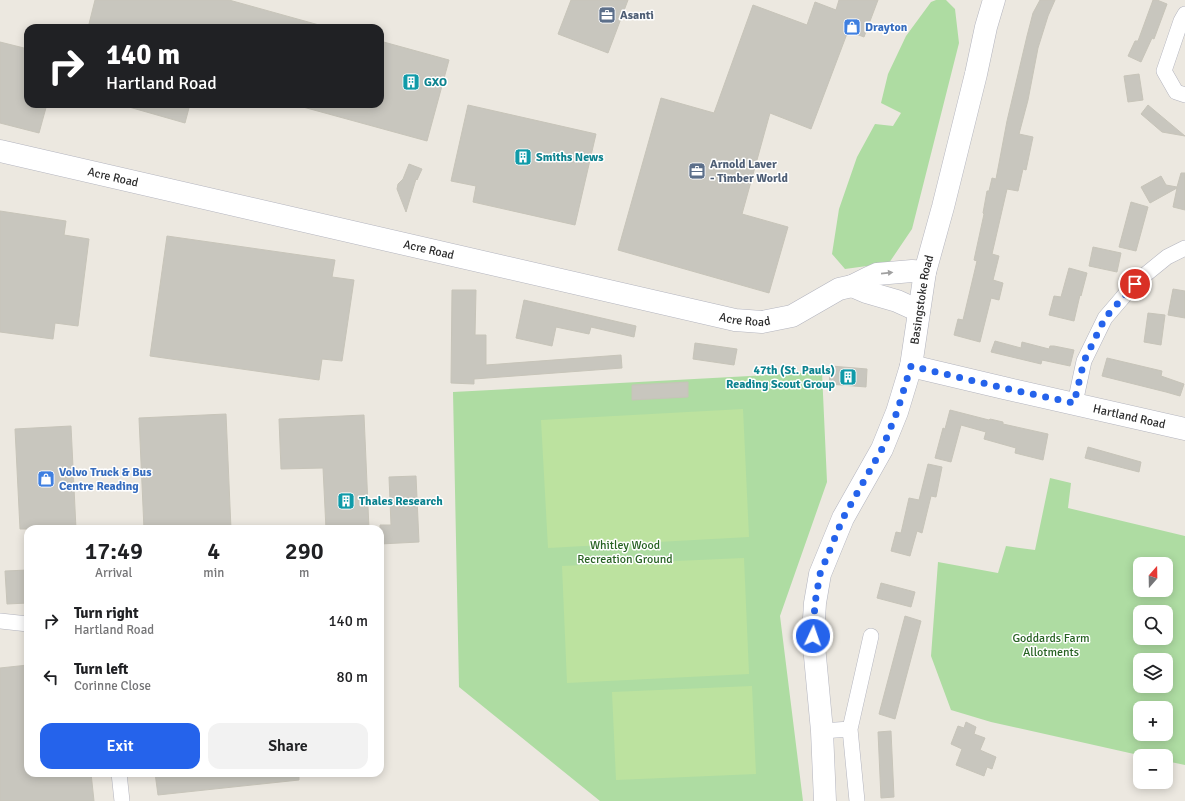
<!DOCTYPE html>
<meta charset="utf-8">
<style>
:root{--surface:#fff;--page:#f2f2f2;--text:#202124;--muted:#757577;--accent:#2563eb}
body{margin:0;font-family:Signika,sans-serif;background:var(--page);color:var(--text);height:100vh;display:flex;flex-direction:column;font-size:15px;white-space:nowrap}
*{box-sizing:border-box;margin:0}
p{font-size:13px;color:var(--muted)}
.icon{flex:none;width:22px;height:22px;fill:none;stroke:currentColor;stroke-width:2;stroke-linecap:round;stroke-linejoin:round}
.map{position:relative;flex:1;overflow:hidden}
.panel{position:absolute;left:24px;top:525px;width:360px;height:252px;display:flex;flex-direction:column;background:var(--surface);border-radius:12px;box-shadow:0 2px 10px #0003}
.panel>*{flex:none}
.banner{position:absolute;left:24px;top:24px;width:360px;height:84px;border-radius:12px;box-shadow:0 2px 10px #0003;background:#202124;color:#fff;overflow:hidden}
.needle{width:26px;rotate:20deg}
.buttons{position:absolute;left:1133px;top:557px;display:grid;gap:8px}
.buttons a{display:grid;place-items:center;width:40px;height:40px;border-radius:8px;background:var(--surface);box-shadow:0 2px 10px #0003;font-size:20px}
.pin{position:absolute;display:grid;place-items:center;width:34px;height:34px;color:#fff;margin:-17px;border:2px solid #fff;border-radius:50%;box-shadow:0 1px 4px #0007}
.me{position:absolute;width:44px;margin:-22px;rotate:3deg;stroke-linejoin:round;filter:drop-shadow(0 0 3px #0008)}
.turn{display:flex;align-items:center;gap:14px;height:84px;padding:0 16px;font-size:18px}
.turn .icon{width:52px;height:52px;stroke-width:2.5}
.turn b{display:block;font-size:28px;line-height:34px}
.eta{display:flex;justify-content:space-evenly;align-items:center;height:68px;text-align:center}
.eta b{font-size:24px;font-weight:600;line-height:28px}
.button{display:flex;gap:8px;margin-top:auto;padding:8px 16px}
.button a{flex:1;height:46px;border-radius:12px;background:var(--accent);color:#fff;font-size:16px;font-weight:600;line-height:46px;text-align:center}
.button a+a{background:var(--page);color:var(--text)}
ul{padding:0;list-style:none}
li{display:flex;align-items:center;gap:12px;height:56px;padding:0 16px}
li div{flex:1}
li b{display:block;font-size:15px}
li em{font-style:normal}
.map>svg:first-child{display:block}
</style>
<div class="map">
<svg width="1185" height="801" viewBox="0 0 1185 801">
<rect width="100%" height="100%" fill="#ece8e0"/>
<path fill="#aedca2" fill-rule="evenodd" d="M936,0H946L955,9L959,43L912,229L889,263L845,269L832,254L839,209L857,157L875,124L893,126L901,113L881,103L888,74L906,36L931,2Z
M822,372L827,482L780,616L803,801H600L459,687L453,392Z
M1050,478L1071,483L1068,508L1185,536V765L1166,761V756H1143L991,722L951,710L931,656L938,562L998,573L1006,546L1035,550ZM1140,564H1166V590H1140ZM1140,612H1166V638H1140ZM1140,660H1166V686H1140ZM1140,708H1166V734H1140Z"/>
<path fill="#bce29f" d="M743,409L749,537L548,548L541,420Z
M744,558L749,674L567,683L562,566Z
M752,686L756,774L616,780L612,692Z"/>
<path fill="#c8c6be" stroke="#c7c4b9" d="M95,0H229L319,25V28H88Z
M571,0H628L608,53L558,34Z
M839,0H878L864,37L848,31L811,129L770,113L742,214L788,227L769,293L618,250L661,98L714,113L753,5L807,25L815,2L836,10Z
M1040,0H1055L1048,16L1038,48L1028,100L1019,134L1033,137L1026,170L1023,169L1018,191L1007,189L992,254L999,256L993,280L1003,283L999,300L991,298L980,342L954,335L958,319L963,320L977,261L974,260L984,214L983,213L987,191H989L992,178L996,179L1007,121L1027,36L1033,13Z
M1153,0H1157L1167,4L1154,39L1152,38L1141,62L1128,56L1135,41H1138Z
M380,41L449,60L427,141L303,107L304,104H380Z
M0,42L28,49V104H47L39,133L0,123Z
M1139,74L1143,100L1128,102L1124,76Z
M129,104H190L185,123L129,107Z
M468,105L596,134L575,225L473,202L476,186L451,181Z
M1148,105L1185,136L1162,132L1141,114Z
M409,164L422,169L417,180L416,179L406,212L397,189L398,184L403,179Z
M1181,173H1185V210L1173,207L1177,188L1150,203L1141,187L1161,176L1166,185L1177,187Z
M1131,202L1148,207L1136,251L1119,247Z
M0,211L66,221L64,235L89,239L78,326L55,323L53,339L0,332Z
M167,236L335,260L332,277L354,280L342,361L322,359L319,380L150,356Z
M1093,247L1121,253L1117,272L1089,266Z
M1069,268L1087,273L1081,296L1080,295L1074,321L1049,315L1054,296L1061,297Z
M1173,289L1185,291V318L1168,315Z
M452,290H476L475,335H486V365L621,355L622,368L474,379V384L451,383Z
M524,300L636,326L634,337L591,327L589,334L556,327L552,346L516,338Z
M1148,313L1165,315L1161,345L1144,342Z
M995,341L1021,348L1022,342L1049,349L1050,346H1054L1074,350L1070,366L1042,360L1041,364L991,352Z
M695,343L737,349L734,365L693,359Z
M1107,358L1162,371L1161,376L1184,384L1180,396L1166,392L1102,376Z
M831,366L867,369L866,387L829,384Z
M688,382V397L632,400V385Z
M950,410L989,420L990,419L1003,422V424L1048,434L1043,460L1015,453L1016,448L984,439L986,432L961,425L951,462L935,458L943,428L945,429Z
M226,414L231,529H144L139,418Z
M364,415L369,529H326L323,468L281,469L279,419Z
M71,426L76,529H20L15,429Z
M1088,447L1141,462L1139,472L1085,458Z
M928,464L942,467L936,497L931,496L922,533L917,531L910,556L891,551L896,532L901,533L909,498L919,500Z
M416,476L419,542L380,544V525H391L389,477Z
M28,570V603L7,604L5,571Z
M881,583L915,592L911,607L877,598Z
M905,616L921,621L895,719L879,714Z
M28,665V773H91L94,801H0V668Z
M966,722L976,727L974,734L985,738L980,750L996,757L992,769L987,767L984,776L956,765L962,749L951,744L958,726L964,728Z
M891,731L894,797L881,798L878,732Z
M155,773H299V780L158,795Z"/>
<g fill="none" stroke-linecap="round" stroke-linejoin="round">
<g stroke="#b3b4be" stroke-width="16">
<path id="street" d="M1185,14L1181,21L1164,71L1176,92L1185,95
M1075,403L1084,361L1105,318L1135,283L1167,257L1185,248
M0,621L28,624
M822,731L850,729
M119,773L122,801
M857,801L850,729L871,636"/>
</g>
<g stroke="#b3b4be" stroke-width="23">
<g id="secondary">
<path id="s1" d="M0,151L735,320L762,322L792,316L839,289L852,286L868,278L877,274L912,271L925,272"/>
<path d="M852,286L866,292L897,301L919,311"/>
<path id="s2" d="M911,366L1004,388L1185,429"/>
<path id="s3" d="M825,801L822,731L813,635L815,603L820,574L843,518L882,449L897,412L911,366L925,272L943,207L976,74L986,27L994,0"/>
</g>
</g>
<use href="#street" stroke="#fff" stroke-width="15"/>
<use href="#secondary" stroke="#fff" stroke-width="22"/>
</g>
<defs><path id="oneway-solid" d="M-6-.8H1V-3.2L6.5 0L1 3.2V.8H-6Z"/></defs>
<use fill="#a0a0a0" href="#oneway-solid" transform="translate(887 273) rotate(-6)"/>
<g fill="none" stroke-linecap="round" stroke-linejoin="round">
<path stroke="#2563eb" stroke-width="7" stroke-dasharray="0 12.6" d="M813,636L815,603L820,574L843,518L882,449L897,412L911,366L1004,388L1074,403L1084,361L1105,318L1135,284"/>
</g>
<defs>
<g id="office-square" transform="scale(0.9)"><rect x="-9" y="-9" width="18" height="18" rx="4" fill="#5c6f8a" stroke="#fff"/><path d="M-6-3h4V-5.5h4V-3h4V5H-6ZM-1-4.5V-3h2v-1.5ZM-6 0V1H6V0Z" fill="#fff"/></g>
<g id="shop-square" transform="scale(0.9)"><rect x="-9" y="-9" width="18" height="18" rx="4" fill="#3f7fe0" stroke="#fff"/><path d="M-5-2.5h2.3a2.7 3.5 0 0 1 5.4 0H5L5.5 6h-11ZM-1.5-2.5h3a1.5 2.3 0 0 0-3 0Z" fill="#fff"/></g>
<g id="building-square" transform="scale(0.9)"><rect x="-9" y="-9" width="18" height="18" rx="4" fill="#0f9aa8" stroke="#fff"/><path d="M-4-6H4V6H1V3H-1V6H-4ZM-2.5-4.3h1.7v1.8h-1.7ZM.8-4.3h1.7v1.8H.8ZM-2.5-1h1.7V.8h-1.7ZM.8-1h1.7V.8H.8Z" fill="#fff"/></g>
</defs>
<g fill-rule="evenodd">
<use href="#office-square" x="607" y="15"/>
<use href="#shop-square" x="852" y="27"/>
<use href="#building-square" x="411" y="82"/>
<use href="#building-square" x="523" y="157"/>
<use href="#office-square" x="697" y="171"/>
<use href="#building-square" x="848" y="377"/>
<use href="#shop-square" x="46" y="479"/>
<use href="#building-square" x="346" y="501"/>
</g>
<g text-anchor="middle" stroke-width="3" stroke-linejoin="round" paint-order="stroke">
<g font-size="12" font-weight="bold" fill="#4e5e75" stroke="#fff" text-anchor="start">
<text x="620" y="19">Asanti</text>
<text x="710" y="168">Arnold Laver<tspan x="710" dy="14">- Timber World</tspan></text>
</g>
<g font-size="12" font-weight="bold" fill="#366cbe" stroke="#fff" text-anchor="start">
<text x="865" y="31">Drayton</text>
<text x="59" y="476">Volvo Truck &amp; Bus<tspan x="59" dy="14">Centre Reading</tspan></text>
</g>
<g font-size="12" font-weight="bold" fill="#0d838f" stroke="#fff" text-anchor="start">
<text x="424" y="86">GXO</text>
<text x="536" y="161">Smiths News</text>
<text x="835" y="374" text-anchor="end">47th (St. Pauls)<tspan x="835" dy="14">Reading Scout Group</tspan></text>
<text x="359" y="505">Thales Research</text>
</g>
<g font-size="12" fill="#2c2c2c" stroke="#fff">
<text dy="4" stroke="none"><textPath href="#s1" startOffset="116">Acre Road</textPath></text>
<text dy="4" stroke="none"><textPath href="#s1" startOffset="440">Acre Road</textPath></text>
<text dy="4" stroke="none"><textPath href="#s3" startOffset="523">Basingstoke Road</textPath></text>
<text dy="4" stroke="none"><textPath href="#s1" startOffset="764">Acre Road</textPath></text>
<text dy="4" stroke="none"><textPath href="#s2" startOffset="224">Hartland Road</textPath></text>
</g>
<g font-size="12" fill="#276223" stroke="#fff">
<text x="625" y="549">Whitley Wood<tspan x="625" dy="14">Recreation Ground</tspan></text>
<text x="1051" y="642">Goddards Farm<tspan x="1051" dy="14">Allotments</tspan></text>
</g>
</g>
</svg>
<div class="buttons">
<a><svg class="needle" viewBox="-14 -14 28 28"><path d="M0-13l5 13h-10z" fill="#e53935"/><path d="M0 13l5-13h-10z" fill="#757577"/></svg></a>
<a><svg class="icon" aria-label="search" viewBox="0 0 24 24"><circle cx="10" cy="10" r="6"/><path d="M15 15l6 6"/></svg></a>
<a><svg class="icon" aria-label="layers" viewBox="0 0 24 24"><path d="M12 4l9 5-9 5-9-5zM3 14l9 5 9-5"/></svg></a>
<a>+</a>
<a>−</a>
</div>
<div class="pin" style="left:1135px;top:284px;background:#d93025"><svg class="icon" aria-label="arrive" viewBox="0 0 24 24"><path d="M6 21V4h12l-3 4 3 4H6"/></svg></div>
<svg class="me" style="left:813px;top:636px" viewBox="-20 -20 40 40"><circle r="17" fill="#2563eb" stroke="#fff" stroke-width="3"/><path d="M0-11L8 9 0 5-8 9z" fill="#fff"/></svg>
<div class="banner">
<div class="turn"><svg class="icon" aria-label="right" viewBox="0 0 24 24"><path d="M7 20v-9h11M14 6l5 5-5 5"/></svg><div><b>140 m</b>Hartland Road</div></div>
</div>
<section class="panel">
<div class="eta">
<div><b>17:49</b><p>Arrival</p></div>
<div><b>4</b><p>min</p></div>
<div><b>290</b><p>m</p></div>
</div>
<ul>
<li><svg class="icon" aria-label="right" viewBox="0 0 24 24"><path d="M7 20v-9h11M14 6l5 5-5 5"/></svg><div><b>Turn right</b><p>Hartland Road</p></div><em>140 m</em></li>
<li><svg class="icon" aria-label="left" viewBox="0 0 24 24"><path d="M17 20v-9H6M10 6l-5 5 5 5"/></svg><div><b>Turn left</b><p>Corinne Close</p></div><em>80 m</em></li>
</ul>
<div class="button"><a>Exit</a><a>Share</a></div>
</section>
</div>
